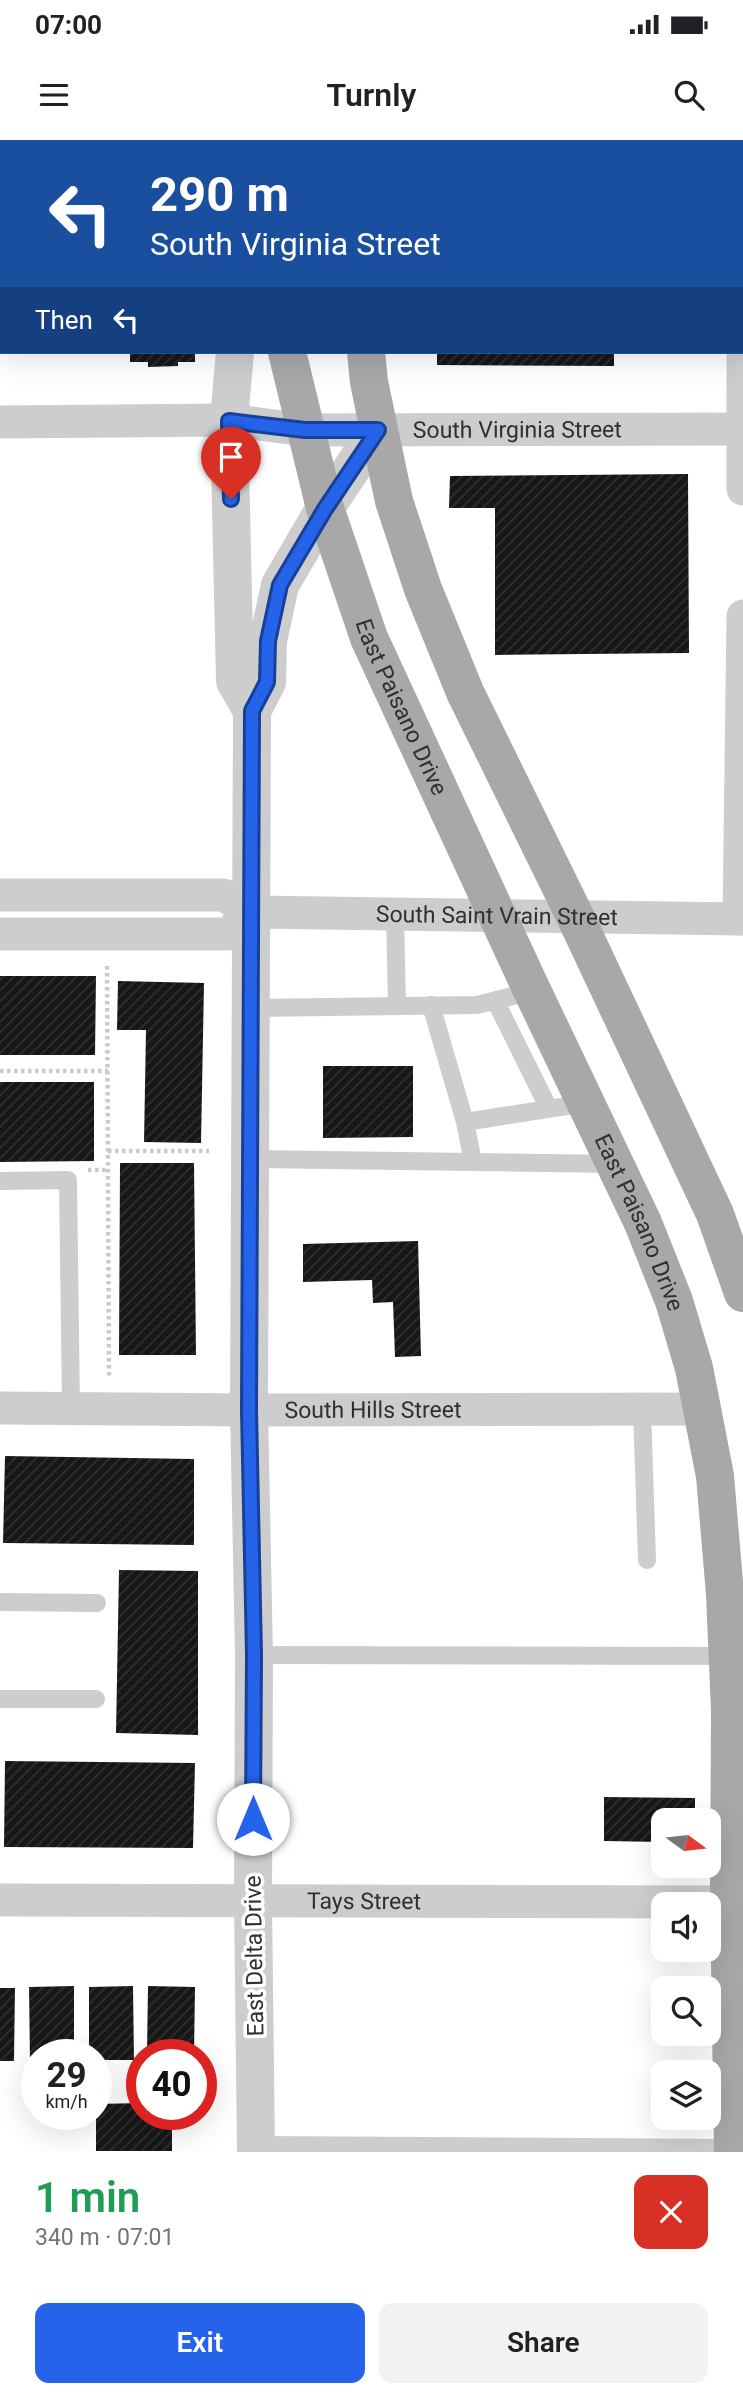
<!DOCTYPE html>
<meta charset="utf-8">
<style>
:root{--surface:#fff;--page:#f2f2f2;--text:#202124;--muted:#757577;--accent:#2563eb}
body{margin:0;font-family:Roboto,sans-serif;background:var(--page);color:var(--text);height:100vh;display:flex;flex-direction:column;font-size:26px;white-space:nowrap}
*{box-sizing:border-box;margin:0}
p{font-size:23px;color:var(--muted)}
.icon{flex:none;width:38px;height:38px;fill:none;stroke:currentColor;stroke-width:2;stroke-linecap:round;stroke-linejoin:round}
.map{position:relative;height:2012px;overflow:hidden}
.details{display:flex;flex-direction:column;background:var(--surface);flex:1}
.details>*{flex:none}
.guide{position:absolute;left:0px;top:0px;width:744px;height:214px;box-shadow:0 7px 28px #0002;background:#1a4fa0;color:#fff;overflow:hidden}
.needle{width:46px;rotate:105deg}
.buttons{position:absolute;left:651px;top:1668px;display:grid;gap:14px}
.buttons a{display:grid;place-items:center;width:70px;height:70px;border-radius:14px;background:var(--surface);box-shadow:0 7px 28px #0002;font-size:35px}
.speed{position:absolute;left:21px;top:1899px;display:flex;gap:14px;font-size:35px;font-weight:700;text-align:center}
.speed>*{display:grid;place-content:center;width:91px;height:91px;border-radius:50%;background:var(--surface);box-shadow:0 7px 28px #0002;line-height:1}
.speed small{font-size:18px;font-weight:400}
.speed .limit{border:10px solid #d22;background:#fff;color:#111}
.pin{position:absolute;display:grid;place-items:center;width:60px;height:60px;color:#fff;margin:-72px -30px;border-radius:50% 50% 50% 0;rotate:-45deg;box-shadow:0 0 7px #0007}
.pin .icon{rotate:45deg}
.me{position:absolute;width:77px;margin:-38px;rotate:0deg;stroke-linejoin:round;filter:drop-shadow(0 0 5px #0008)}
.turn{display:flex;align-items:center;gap:24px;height:147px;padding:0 35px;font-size:32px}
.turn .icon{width:91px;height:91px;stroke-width:2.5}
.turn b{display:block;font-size:49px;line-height:60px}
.then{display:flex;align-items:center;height:66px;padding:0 35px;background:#0003;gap:14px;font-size:26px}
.round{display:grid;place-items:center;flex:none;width:74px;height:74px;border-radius:14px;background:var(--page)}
.head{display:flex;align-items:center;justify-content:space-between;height:119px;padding:0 35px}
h1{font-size:42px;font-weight:600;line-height:52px;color:#1e9e55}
.action{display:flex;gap:14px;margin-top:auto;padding:14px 35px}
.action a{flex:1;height:80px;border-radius:14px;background:var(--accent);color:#fff;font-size:28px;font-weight:600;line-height:80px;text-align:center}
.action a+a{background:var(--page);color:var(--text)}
.status{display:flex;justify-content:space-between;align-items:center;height:49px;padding:0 35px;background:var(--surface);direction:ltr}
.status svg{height:19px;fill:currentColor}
header{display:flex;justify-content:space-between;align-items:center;height:91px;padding:0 35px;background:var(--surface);font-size:32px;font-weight:600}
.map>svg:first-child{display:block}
</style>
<div class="status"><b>07:00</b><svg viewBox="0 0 49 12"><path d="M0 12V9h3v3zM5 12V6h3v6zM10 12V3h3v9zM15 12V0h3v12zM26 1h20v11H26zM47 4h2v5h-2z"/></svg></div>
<header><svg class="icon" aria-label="menu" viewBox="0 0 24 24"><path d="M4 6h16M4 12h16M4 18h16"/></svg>Turnly<svg class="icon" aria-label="search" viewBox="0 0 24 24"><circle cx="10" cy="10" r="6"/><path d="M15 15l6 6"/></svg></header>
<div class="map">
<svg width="743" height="2012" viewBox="0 0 743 2012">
<defs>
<pattern id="building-hatch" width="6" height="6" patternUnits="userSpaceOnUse" patternTransform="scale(1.75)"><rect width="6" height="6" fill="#171717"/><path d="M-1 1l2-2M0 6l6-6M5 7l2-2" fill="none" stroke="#303030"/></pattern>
</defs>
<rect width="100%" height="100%" fill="#fff"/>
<path fill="url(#building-hatch)" d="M130,212H195V222H178V226L148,227V222H130Z
M437,212H614V226L437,225Z
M688,334L689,513L495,515V368H449L450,336Z
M0,836H96L95,915H0Z
M118,841L204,843L201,1003L144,1002L146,890H117Z
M323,926H413V997L323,998Z
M0,942H94V1021L0,1022Z
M120,1023H194L196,1215H119Z
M418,1101L421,1216L395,1217L393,1162L373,1163L372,1140L303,1142V1104Z
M5,1316L194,1319V1405L3,1403Z
M119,1430L198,1431V1595L116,1593Z
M5,1621L195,1623L193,1708L4,1707Z
M604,1657L695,1658V1680H663V1702L604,1701Z
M74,1846V1914H37V1922H30L29,1847Z
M133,1846L134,1920H96V1914H89V1847Z
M148,1846L195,1847L194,1914H147Z
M0,1848H15L14,1921H0Z
M142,1963V1974H172V2011H96V1964Z"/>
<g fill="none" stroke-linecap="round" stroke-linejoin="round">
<path stroke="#cacaca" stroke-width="4.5" stroke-dasharray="3.5 3.5" stroke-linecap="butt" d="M107,826L109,1236
M0,931H108
M108,1011H209
M88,1030H108"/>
<path stroke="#cdcdcd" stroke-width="18" d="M0,38H2
M395,774L397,866
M496,862L549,969
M431,865L465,982L586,963
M251,868L477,865L532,851
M465,982L473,1022
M251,1019L615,1024
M0,1041L68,1040L71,1268
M642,1269L647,1420
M0,1462L97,1463
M254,1515L728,1516
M0,1559H96
M256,2005L733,2008"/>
<g stroke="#cdcdcd" stroke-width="33">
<path d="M743,0V349"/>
<path id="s1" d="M0,282L229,280L305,290L743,289"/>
<path id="s2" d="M0,755H224L250,772L743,779"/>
<path d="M739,779L743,476"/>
<path d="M0,794H228L250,772"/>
<path id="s3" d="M0,1268L249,1270L703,1269"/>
<path id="s4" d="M0,1760L729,1762"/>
</g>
<path stroke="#cdcdcd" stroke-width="38" d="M235,212L229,280L235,541L252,571
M256,2012L253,1761L254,1515L249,1270L252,571L267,542L268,501L280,445L325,368L378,290"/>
<g stroke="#a8a8a8" stroke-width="38">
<path d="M249,0V2"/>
<path d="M349,0L350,2"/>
<path id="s5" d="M287,212L325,368L369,498L528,842L643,1083L674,1161L694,1228L715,1336L725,1454L730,1571L729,1762L733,2012"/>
<path d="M366,212L369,242L394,361L423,449L465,552L575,776L715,1074L743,1153"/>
</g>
</g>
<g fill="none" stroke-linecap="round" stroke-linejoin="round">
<g stroke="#184099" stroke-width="18">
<path id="route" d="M231,359L229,281L305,290H378L325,369L280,445L268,501L267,542L252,571L249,1270L254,1515L253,1679"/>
</g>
<use href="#route" stroke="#2563eb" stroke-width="12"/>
</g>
<g text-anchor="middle" stroke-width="7" stroke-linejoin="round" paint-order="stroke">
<g font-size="23" fill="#303030" stroke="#fff">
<text dy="8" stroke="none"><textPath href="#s1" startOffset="518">South Virginia Street</textPath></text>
<text dy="8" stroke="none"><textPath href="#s5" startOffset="374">East Paisano Drive</textPath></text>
<text dy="8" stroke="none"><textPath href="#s2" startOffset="502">South Saint Vrain Street</textPath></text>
<text dy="8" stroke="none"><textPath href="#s5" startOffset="942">East Paisano Drive</textPath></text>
<text dy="8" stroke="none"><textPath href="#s3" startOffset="373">South Hills Street</textPath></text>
<text dy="8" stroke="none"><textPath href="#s4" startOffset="364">Tays Street</textPath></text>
<text transform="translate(254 1816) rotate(-91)" y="8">East Delta Drive</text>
</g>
</g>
</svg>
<div class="buttons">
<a><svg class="needle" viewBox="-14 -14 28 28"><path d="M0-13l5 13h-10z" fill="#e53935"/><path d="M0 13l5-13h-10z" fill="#757577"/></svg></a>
<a><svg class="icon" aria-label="sound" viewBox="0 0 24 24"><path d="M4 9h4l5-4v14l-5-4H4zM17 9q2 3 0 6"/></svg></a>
<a><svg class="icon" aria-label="search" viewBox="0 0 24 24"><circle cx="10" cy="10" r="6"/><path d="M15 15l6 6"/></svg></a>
<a><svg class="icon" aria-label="layers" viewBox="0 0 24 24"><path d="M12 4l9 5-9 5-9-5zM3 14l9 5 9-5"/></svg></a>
</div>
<div class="speed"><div>29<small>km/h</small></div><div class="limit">40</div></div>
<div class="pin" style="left:231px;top:359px;background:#d93025"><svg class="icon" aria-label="arrive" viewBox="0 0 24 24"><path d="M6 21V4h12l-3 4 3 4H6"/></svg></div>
<svg class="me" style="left:253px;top:1679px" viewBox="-20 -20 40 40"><circle r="19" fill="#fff"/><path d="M0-13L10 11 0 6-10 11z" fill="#2563eb"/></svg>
<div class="guide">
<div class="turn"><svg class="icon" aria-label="left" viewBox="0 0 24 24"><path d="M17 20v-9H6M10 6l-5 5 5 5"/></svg><div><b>290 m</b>South Virginia Street</div></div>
<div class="then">Then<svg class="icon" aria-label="left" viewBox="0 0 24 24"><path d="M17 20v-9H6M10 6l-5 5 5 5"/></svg></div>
</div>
</div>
<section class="details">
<div class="head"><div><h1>1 min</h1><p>340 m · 07:01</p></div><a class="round" style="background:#d93025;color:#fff"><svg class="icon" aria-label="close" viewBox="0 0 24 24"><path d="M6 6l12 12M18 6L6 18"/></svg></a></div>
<div class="action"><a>Exit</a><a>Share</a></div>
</section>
